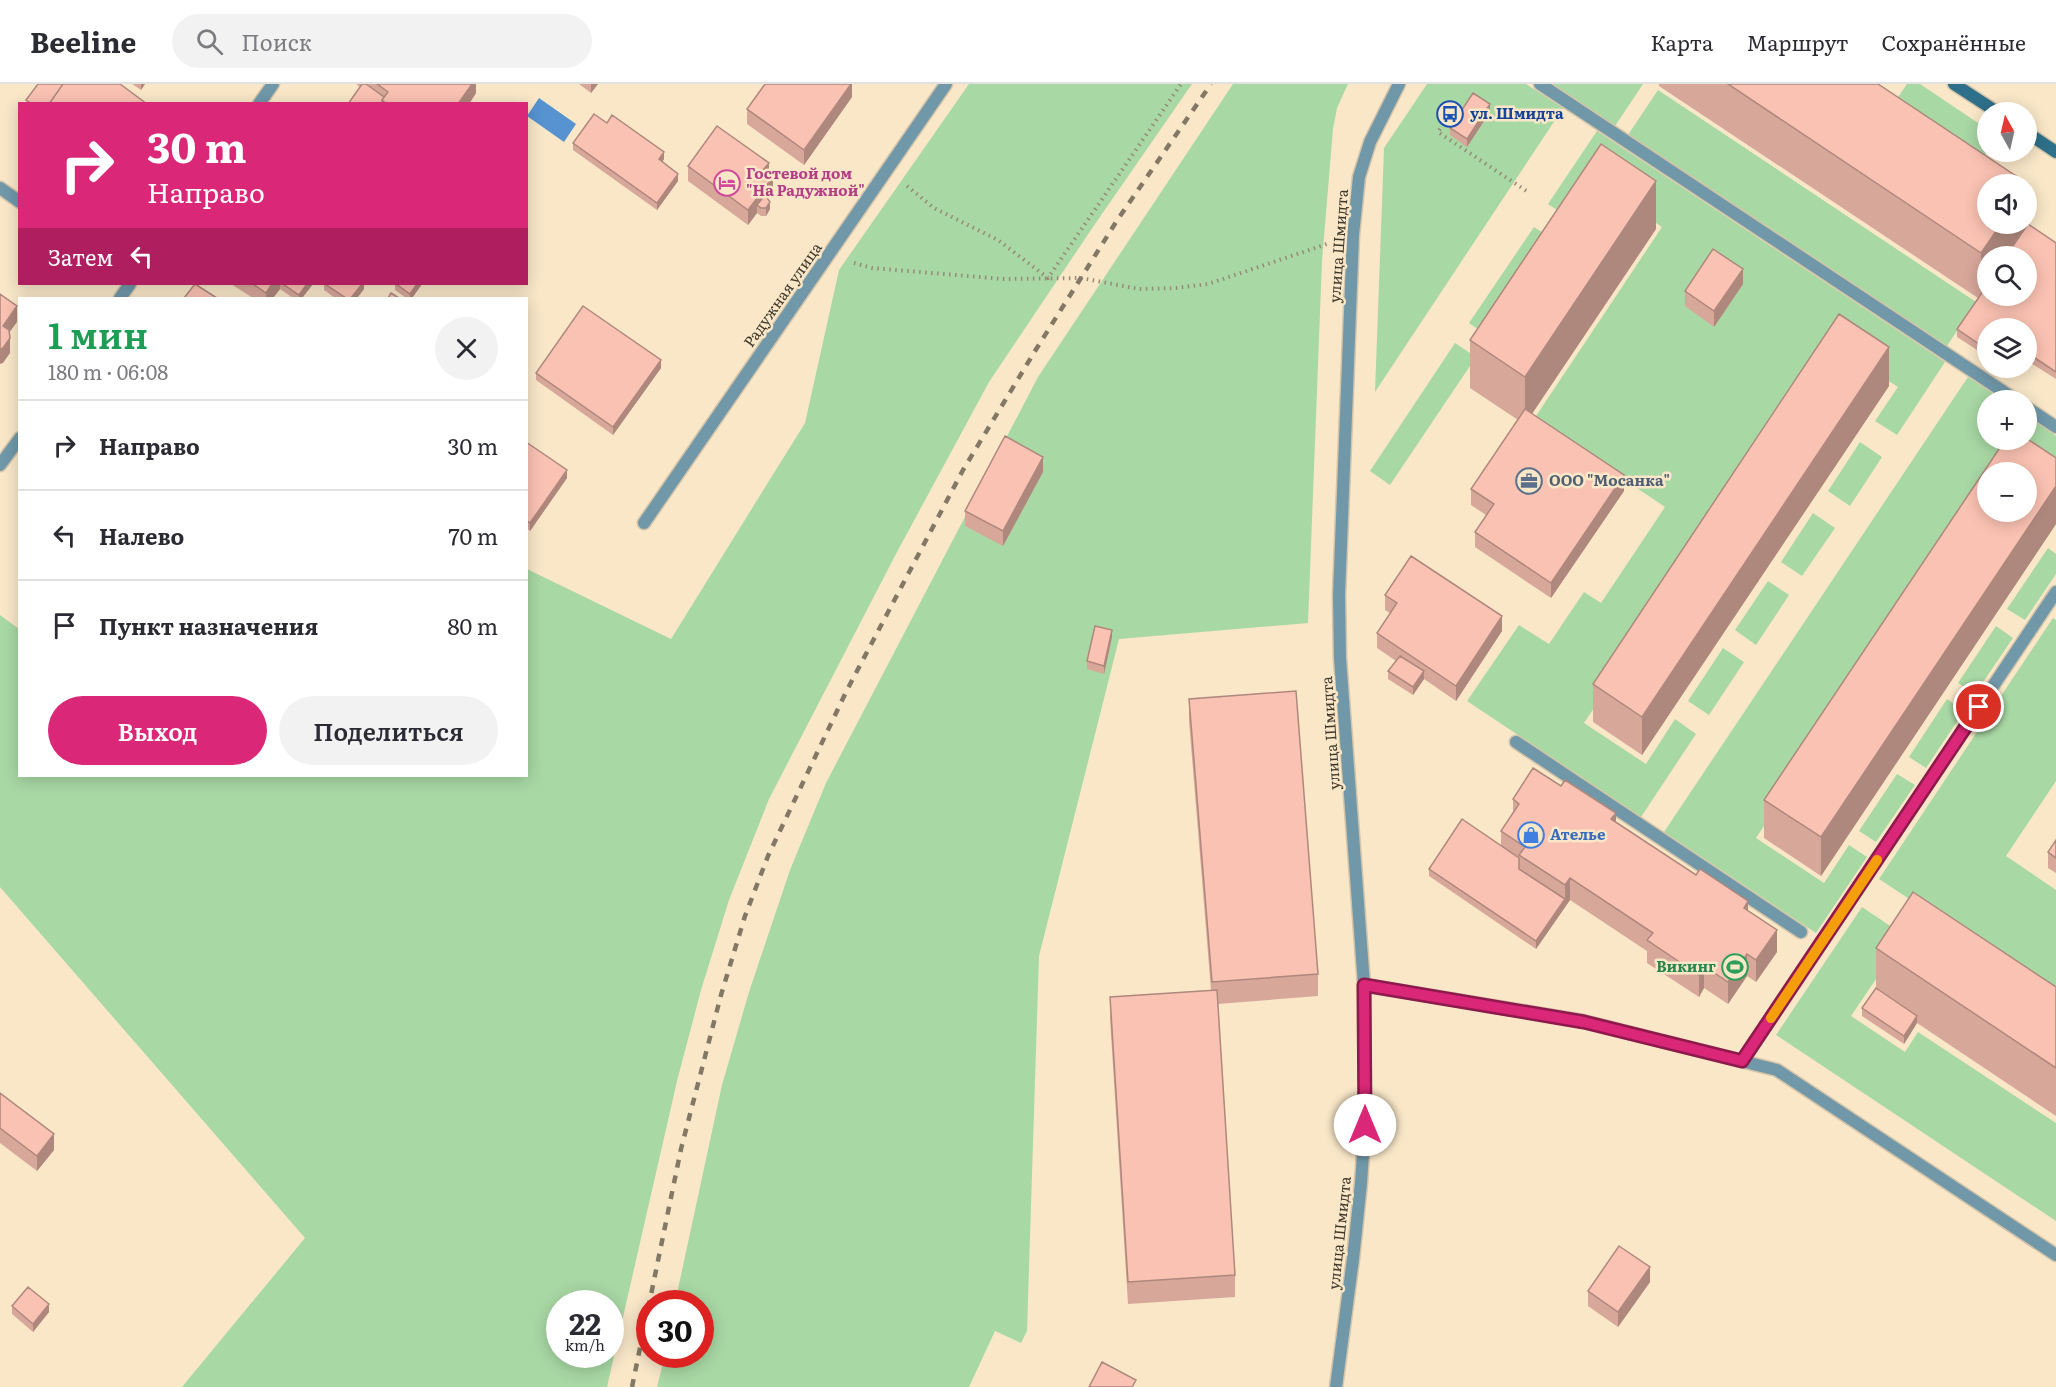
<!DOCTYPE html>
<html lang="ru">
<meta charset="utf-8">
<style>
:root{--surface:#fff;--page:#f2f2f3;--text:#2b2b33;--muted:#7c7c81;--line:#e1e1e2;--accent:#db2777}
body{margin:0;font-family:Literata,serif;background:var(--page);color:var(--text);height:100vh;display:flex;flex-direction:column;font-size:22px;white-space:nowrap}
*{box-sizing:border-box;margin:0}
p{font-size:20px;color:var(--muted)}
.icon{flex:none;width:33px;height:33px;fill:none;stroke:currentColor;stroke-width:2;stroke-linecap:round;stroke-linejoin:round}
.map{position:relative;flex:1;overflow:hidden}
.drawer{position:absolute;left:18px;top:213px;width:510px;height:480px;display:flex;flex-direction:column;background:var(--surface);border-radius:0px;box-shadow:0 3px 15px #0003}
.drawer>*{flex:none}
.guide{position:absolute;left:18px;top:18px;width:510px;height:183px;border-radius:0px;box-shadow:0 3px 15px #0003;background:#db2777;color:#fff;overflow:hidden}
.needle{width:39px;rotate:352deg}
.controls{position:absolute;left:1977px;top:18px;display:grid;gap:12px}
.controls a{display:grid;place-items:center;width:60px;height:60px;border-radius:50%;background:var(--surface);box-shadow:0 3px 15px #0003;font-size:30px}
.speed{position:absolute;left:546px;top:1206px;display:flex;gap:12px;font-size:30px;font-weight:700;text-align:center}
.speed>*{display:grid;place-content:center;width:78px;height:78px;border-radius:50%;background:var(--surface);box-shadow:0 3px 15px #0003;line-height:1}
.speed small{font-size:15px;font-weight:400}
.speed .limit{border:9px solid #d22;background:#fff;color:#111}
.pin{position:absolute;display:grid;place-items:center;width:51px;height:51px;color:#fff;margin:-26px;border:3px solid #fff;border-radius:50%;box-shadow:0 2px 6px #0007}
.me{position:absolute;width:66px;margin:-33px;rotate:0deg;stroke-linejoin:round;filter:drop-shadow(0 0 4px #0008)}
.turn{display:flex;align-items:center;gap:21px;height:126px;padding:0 30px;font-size:27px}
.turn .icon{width:78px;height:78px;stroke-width:2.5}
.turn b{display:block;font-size:42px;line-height:51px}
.then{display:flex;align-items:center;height:57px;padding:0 30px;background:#0003;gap:12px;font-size:22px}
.round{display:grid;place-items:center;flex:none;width:63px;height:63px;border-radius:32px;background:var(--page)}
.overview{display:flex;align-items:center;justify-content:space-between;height:102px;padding:0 30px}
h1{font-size:36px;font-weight:600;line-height:45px;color:#1e9e55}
.button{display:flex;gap:12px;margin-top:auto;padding:12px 30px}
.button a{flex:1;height:69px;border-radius:36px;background:var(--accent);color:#fff;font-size:24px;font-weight:600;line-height:69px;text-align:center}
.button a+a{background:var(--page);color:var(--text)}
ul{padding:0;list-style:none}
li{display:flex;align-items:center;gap:18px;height:90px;padding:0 30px;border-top:2px solid var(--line)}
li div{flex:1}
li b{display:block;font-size:22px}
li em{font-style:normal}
header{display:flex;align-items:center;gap:36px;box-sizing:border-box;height:84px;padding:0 30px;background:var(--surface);border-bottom:2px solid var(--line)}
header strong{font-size:28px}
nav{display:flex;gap:33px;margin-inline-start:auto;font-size:21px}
.search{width:420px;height:54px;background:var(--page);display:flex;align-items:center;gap:15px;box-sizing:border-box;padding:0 21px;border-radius:33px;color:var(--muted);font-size:22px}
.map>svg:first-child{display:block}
</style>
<header>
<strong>Beeline</strong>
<div class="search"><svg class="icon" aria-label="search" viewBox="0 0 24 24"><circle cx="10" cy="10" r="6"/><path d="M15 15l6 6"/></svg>Поиск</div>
<nav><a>Карта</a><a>Маршрут</a><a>Сохранённые</a></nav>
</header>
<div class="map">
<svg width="2056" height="1303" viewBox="0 0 2056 1303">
<rect width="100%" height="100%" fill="#f9e7c8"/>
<path fill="#a8d8a4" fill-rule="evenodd" d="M969,0H1192L1095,140L989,298L897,468L769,715L729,816L701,906L677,997L607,1303H182L305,1154L0,803V531L19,545L20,692H526L527,485L671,555L805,339L839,186ZM560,1220H610V1270H560Z
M1233,0H1348L1337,24L1333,45L1322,177L1308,539L1119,555L1039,872L1027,1247L1021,1259L995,1247L969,1303H657L665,1271L700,1270V1220L675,1219L722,1001L749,908L790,786L826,699L1038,293Z
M1427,0H1526L1563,24L1375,308L1384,64Z
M1551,0H1643L1615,42Z
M1907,0H1920L1987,45L1988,68L1983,74L1896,16Z
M1658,6L1976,218L1947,262L1628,51Z
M1597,47L1945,278L1897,351L1875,337L1898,303L1835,262L1584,639L1646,680L1675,635L1696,650L1641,733L1467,617L1519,541L1549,560L1584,508L1601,519L1665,423L1534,335L1662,143L1594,97L1569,134L1548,120Z
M1534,143L1554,156L1489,253L1469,239Z
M1455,259L1476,273L1390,401L1370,387Z
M1968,293L2003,316H1988V356H2026L2027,332L2056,352V407L2009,376L1988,388L1987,407L1756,754L1824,799L1849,761L1867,773L1816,849L1664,748Z
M1860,358L1882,373L1850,422L1828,407Z
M1813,429L1835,444L1802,492L1781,478Z
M2048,464L2056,470V490L2025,536L2007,525Z
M1768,497L1789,511L1756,561L1735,546Z
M2053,534L2056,536V697L2006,772L2056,806V912L1879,795Z
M1996,542L2013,554L1975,610L1958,599Z
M1723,564L1744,578L1709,631L1688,617Z
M1947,615L1964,627L1926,684L1909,673Z
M1897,690L1915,701L1876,758L1859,747Z
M1862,823L1905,852L1851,932L1905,968L1918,948L2056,1039V1137L1776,951Z"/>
<path fill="#5793d1" d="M539,14L576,40L564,58L527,32Z"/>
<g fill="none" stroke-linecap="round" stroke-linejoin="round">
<g stroke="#d4c4a9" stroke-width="15">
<path id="lane" d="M1540,0L2016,316
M0,104L20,118
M2026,323L2056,343
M1516,658L1801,848
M1364,901L1583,937L1777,986L2056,1171
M1742,977L2056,508"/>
</g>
<g stroke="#d4c4a9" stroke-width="15">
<path id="street" d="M259,20L273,0
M120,214L130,200
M0,381L20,354
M644,439L946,0
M1336,1303L1353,1175L1361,1099L1365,1041L1364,901L1340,574L1339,511L1353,151L1359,93L1370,58L1399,0"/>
</g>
<g stroke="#d4c4a9" stroke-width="15">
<path id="secondary" d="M1954,0L1997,28
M2026,48L2056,68"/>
</g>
<path stroke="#978b75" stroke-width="4" stroke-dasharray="1.5 4.5" stroke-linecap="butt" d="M1450,30L1438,48L1528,108
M907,102L934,124L998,156L1048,194L1181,0
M854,179L872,184L1004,195L1081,194L1139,205L1176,204L1208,200L1327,160"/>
<use href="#lane" stroke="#7098a9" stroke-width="12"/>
<use href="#street" stroke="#7098a9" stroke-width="12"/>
<use href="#secondary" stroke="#2e7089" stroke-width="12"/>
<path stroke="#837865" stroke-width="4.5" stroke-dasharray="8 8" stroke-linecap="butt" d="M632,1303L681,1065L721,911L745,832L768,772L847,606L963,386L1035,267L1118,135L1211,0"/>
</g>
<path fill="#d7a79a" d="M132,0H145L141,6Z
M357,0H476V9L469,20H348L360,3L357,1Z
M579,0H598L591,9Z
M852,0V13L804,81L747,40V25Z
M1659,0H1878L2028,140L2056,159V295L2026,276V244H1988V273L1957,253V245L1978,214L1659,2Z
M1490,28L1467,63L1450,51V44Z
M607,39L664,75L662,78L678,97L657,126L573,66V59Z
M688,82L769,90L773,108L768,115L770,125L766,132H761L757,129L748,141L688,97Z
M1656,145L1532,330L1624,407L1551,514L1475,463V448L1486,431L1471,421V405L1518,336L1470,304V256Z
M231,200H313L302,214H293L280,205L273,214H253Z
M324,200H364V205L357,214H335L324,206Z
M395,200H422L412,214H406L395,206Z
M1743,200L1714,243L1685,222V207Z
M661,284L613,351L536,296V289Z
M2003,284H2021L2016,292Z
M1889,302L1642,671L1593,638V600Z
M526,358L567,394L530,447L526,444Z
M2056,374V440L1821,792L1764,754V716Z
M1043,388L1003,462L965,442V427Z
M1385,511L1502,547L1456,617L1424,595L1413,611L1388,595V587L1396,577L1377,564V549L1390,529L1385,526Z
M1112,553L1104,590L1087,585V577Z
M1189,615L1318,890V912L1218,920L1235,1191V1213L1128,1220L1110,935V913L1211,906L1189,637Z
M1513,715L1616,738L1748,827L1777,868L1756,898L1747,892L1728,920L1704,904L1699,913L1647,879V867L1570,816L1536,865L1429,792V785L1501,762V747L1513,730Z
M2056,756V789L2048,784V768Z
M1876,864L2056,903V1032L1917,939L1904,960L1862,932V924L1876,904Z
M0,1009L54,1066L37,1087L0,1059Z
M1650,1198L1618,1243L1588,1222V1207Z
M12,1222L49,1228L33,1248L12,1230Z"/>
<path fill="#af887d" d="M141,0H145L141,6Z
M472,0H476V9L469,20H458Z
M591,0H598L591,9Z
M851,0H852V13L804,81V66Z
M1490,20V28L1467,63V55Z
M664,68V75L659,83V75Z
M769,79V95L763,86Z
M678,90V97L657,126V119Z
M773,93V108L761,124L757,121V129L748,141V126Z
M1656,97V145L1525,340V293Z
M2028,100V147L2011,172H1988V207L1981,216V169L2001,140H2026V101Z
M770,118V125L766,132V124Z
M1743,185V200L1714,243V227Z
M272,200H280V205L273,214H266V209Z
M307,200H313L302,214H299V211Z
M362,200H364V205L357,214H351Z
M417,200H422L412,214H410V210Z
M17,222V238L3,257V242Z
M10,254V269L3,279L0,280V265Z
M1889,263V302L1642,671V633Z
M661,276V284L613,351V343Z
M2016,284H2021L2016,292Z
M1043,373V388L1003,462V447Z
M567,386V394L530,447V439Z
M1624,391V407L1551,514V499Z
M2056,402V440L1821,792V753Z
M1502,532V547L1456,617V602Z
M1112,546V553L1104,590V582Z
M1424,587V595L1413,611V603Z
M1616,729V751L1611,735Z
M1570,794V816L1536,865V857L1565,815V801Z
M1748,817V839L1744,824Z
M1777,846V868L1756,898V876Z
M1747,870V892L1728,920V898Z
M1704,882V904L1699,913V891Z
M1917,932V939L1904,960V952Z
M54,1050V1066L37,1087V1072Z
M1650,1183V1198L1618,1243V1228Z
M49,1220V1228L33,1248V1240Z"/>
<path fill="#fac2b3" stroke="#af887d" stroke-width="1.5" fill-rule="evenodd" d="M38,0H63L49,20H32L26,16Z
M63,0H120L147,20H49Z
M362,0H366L384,13L382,16V20H348Z
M377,0H472L458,20H387L382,16L388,8Z
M765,0H851L804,66L747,25Z
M1728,0H1878L2028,100L2026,101L1988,100V140H2001L1981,169Z
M1473,9L1490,20L1467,55L1450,44Z
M594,30L607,39L612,31L664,68L659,75L678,90L657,119L573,59Z
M717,42L769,79L763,86L773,93L748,126L688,82Z
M1601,60L1656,97L1525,293L1470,256Z
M765,111L770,118L766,124H761L757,121Z
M2028,140L2056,159V288L2026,268V244H1988V266L1957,245L1988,200V212H2026V172H2006Z
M1713,165L1743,185L1714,227L1685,207Z
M195,200L217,214H184Z
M253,200H272L266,209Z
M283,200H307L299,211Z
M325,200H362L351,214H346Z
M396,200H417L410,210Z
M391,209L399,214H388Z
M0,210L17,222L3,242L9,246L10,254L3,264L0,265Z
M583,222L661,276L613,343L536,289Z
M1839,230L1889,263L1642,633L1593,600Z
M1525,325L1624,391L1551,499L1475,448L1494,420L1471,405Z
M1005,352L1043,373L1003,447L965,427Z
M2026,354L2056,374V402L1821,753L1764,716L2005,356H2026ZM1988,388H2026V428H1988Z
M526,358L567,386L530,439L526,436Z
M1411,472L1502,532L1456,602L1377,549L1397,519L1385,511Z
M1095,542L1112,546L1104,582L1087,577Z
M1400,572L1424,587L1413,603L1388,587Z
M1296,607L1318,890L1212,898L1189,615Z
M1533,684L1561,702L1565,696L1616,729L1611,735L1696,791L1700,785L1748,817L1744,824L1777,846L1756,876L1747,870L1728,898L1704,882L1699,891L1647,856L1653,849L1570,794L1565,801L1519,771L1525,763L1501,747L1519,720L1513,715Z
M1462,735L1519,774V785L1565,815L1536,857L1429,785Z
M2056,756V774L2048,768Z
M1913,808L2056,903V984L1876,864Z
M1876,904L1917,932L1904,952L1862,924Z
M1217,906L1235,1191L1128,1198L1110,913Z
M0,1009L54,1050L37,1072L0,1044Z
M1619,1162L1650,1183L1618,1228L1588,1207Z
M28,1203L49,1220L33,1240L12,1222Z
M1102,1278L1136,1296L1132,1303H1089Z"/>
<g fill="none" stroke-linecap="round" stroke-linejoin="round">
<g stroke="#8e194d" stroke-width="15">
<path id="route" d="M1365,1041L1364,901L1584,938L1742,977L1979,623"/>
</g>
<use href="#route" stroke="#db2777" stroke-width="10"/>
<path stroke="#f59e0b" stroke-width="10" d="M1771,934L1877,776"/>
</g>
<defs>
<g id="bus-ring" transform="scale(1.35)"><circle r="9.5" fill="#f9e7c8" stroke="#1a4fb4" stroke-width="1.5"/><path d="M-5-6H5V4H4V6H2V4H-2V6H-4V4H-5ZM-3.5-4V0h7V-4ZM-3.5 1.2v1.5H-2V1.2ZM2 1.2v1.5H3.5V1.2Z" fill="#1a4fb4"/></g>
<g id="hotel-ring" transform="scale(1.35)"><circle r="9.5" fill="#f9e7c8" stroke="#d1479c" stroke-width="1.5"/><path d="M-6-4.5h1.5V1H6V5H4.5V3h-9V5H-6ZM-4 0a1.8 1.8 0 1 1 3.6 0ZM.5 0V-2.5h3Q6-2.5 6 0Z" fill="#d1479c"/></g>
<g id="office-ring" transform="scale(1.35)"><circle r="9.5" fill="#f9e7c8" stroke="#5c6f8a" stroke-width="1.5"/><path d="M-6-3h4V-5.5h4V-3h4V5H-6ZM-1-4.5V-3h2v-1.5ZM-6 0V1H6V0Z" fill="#5c6f8a"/></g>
<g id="shop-ring" transform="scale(1.35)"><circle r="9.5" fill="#f9e7c8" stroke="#3f7fe0" stroke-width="1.5"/><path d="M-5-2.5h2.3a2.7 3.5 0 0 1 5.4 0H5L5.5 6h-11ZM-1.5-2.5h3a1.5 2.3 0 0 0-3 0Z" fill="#3f7fe0"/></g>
<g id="stadium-ring" transform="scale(1.35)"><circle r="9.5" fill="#f9e7c8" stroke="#2e9e5b" stroke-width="1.5"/><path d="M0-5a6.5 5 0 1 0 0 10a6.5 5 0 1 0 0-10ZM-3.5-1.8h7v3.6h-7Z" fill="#2e9e5b"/></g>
</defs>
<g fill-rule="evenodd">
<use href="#bus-ring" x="1450" y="30"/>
<use href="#hotel-ring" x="727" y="99"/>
<use href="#office-ring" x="1529" y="397"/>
<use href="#shop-ring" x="1531" y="751"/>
<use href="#stadium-ring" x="1735" y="883"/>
</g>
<g text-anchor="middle" stroke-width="5" stroke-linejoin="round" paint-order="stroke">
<g font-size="15" font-weight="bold" fill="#164399" stroke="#f9e7c8" text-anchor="start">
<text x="1470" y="35">ул. Шмидта</text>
</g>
<g font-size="15" font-weight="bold" fill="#b23c85" stroke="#f9e7c8" text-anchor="start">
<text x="746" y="95">Гостевой дом<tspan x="746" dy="17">"На Радужной"</tspan></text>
</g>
<g font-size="15" fill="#3f382b" stroke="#f9e7c8">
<text transform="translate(1339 162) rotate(-86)" y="5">улица Шмидта</text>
<text transform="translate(783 211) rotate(-55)" y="5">Радужная улица</text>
<text transform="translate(1331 649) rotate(-94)" y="5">улица Шмидта</text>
<text transform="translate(1340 1149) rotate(-84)" y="5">улица Шмидта</text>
</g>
<g font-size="15" font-weight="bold" fill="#4e5e75" stroke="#f9e7c8" text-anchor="start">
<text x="1549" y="402">ООО "Мосанка"</text>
</g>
<g font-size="15" font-weight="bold" fill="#366cbe" stroke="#f9e7c8" text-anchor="start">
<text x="1550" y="756">Ателье</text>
</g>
<g font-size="15" font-weight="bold" fill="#27864d" stroke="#f9e7c8" text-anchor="end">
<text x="1716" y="888">Викинг</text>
</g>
</g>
</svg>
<div class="controls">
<a><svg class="needle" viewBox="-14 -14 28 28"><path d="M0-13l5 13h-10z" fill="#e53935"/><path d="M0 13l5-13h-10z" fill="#7c7c81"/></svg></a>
<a><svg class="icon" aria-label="sound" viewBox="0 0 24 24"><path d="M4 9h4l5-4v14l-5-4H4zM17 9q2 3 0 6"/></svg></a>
<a><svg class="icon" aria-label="search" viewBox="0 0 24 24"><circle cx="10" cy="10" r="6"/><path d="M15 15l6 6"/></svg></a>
<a><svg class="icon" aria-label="layers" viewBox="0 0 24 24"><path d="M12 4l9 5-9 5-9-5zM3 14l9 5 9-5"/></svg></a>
<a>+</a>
<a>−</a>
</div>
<div class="speed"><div>22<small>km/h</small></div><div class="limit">30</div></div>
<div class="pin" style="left:1979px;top:623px;background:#d93025"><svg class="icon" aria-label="arrive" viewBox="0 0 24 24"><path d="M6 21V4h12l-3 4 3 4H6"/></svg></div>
<svg class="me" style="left:1365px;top:1041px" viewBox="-20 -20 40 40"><circle r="19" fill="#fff"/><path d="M0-13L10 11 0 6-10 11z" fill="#db2777"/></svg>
<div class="guide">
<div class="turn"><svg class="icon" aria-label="right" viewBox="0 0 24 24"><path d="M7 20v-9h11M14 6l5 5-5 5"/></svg><div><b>30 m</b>Направо</div></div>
<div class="then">Затем<svg class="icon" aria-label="left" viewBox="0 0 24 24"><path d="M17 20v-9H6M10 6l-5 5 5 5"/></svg></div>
</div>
<section class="drawer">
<div class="overview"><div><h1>1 мин</h1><p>180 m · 06:08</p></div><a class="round"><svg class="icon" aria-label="close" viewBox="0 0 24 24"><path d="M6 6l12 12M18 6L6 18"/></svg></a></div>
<ul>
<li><svg class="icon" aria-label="right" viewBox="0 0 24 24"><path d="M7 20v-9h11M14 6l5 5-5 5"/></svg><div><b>Направо</b></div><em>30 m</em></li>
<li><svg class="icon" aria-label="left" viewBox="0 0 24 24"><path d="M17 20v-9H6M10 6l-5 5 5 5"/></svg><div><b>Налево</b></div><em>70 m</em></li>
<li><svg class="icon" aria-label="arrive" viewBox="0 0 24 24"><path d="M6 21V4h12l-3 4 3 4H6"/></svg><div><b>Пункт назначения</b></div><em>80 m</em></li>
</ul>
<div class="button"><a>Выход</a><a>Поделиться</a></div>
</section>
</div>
